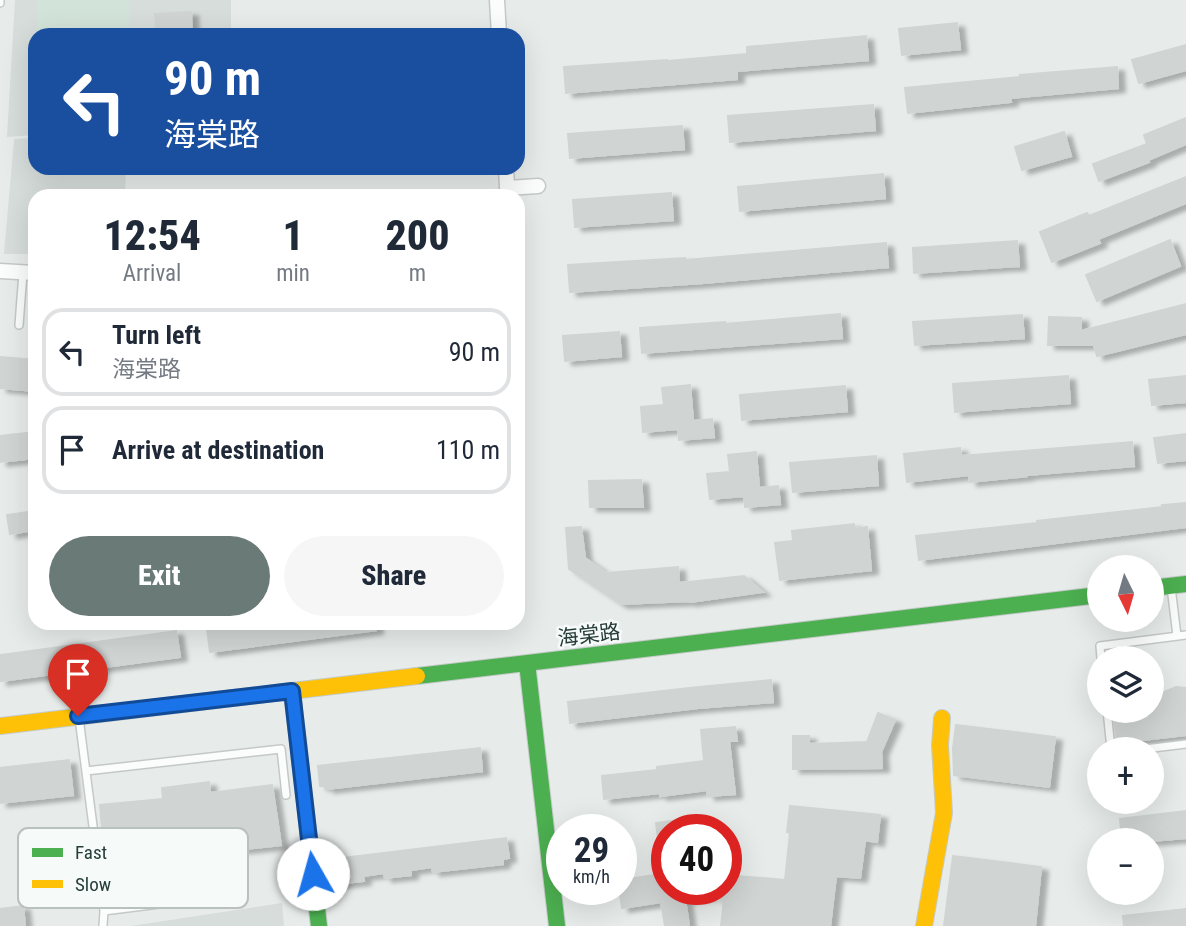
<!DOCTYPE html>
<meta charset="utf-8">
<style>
:root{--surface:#fff;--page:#f6f6f7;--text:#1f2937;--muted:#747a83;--line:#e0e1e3;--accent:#6a7a77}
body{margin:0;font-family:"Roboto Condensed","Noto Sans SC",sans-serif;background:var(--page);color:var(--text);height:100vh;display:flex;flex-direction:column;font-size:26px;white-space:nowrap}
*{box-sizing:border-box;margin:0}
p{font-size:23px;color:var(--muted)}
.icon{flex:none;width:38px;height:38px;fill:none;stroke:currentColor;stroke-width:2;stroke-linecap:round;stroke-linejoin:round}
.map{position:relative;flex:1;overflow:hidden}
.sheet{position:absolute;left:28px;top:189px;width:497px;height:441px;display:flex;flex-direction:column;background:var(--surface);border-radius:21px;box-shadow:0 7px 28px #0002}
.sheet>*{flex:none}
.banner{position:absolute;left:28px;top:28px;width:497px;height:147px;border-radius:21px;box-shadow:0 7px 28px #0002;background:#1a4fa0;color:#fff;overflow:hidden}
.needle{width:46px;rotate:175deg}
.tools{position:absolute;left:1087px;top:555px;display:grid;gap:14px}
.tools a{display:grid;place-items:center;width:77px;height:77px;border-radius:50%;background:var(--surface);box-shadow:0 7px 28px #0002;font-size:35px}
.speed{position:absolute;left:546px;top:814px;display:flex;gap:14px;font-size:35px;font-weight:700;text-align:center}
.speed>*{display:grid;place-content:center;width:91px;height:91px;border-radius:50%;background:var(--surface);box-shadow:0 7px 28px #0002;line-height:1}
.speed small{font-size:18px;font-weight:400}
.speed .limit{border:10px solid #d22;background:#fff;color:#111}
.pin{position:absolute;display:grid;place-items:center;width:60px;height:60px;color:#fff;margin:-72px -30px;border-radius:50% 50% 50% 0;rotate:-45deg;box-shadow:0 0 7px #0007}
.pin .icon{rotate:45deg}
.me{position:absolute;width:77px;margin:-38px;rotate:353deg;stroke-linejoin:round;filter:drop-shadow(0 0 5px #0008)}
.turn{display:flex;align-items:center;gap:24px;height:147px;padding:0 21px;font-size:32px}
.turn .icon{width:91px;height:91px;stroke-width:2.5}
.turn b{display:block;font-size:49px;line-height:60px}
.eta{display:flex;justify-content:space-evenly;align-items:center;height:119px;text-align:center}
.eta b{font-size:42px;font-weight:800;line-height:49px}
.primary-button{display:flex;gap:14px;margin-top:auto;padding:14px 21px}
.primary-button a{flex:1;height:80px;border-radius:42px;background:var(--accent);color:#fff;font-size:28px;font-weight:800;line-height:80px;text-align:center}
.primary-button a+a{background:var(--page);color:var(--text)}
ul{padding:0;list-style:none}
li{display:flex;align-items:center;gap:21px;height:88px;margin:0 14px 10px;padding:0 7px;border:4px solid var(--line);border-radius:21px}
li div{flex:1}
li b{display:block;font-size:26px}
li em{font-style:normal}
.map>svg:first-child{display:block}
</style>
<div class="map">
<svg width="1186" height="926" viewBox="0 0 1186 926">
<defs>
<filter id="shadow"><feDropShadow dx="7" dy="4" stdDeviation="2" flood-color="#0004"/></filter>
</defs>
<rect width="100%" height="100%" fill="#e7ecea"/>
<path fill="#d6ddda" d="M15,0H231V35H35V135L7,137Z
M35,138V168H126L125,196H35V254H4L14,139Z
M282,903L284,926H131Z"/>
<path fill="#d2e3d9" d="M37,0H129V35H38Z"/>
<path fill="#d0d4d3" stroke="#d0d5d3" stroke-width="2" filter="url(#shadow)" d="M191,12L192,35H157L155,14Z
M957,23L960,49L902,55L899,29Z
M866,36L868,60L737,71V79L566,93L564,67L667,60L668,61L747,54V47Z
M1186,45V70L1139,83L1132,60Z
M1117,67L1118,88L1010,98L1011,102L908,113L905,88L1020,77V75Z
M873,105L875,130L730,142L728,116Z
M1186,118V144L1148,160L1149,162L1099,181L1093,164L1147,144L1144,135Z
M682,126L684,149L570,158L568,134Z
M1064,132L1071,156L1022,170L1015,147Z
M883,174L885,198L740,211L738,187Z
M1186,177V203L1098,239L1100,243L1052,262L1040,232L1087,213L1089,216Z
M671,193L673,220L575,227L573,200Z
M1170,240L1180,266L1097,301L1086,275Z
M1017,241L1019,266L914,273L913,248Z
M886,243L888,267L703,283L570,292L568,265L685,258V260Z
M1186,304V334L1097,356L1094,345H1048L1049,317L1081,318V331Z
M840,314L842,338L642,353L640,328L725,322V324Z
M1022,315L1024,338L915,345L913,322Z
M619,332L621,356L565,361L563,336Z
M0,357L35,360V391L0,388Z
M1068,376L1070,403L955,412L953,384Z
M1186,376V402L1152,405L1149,380Z
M690,385L693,421L712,419L714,437L679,440L678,429L643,432L641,407L664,405L662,388Z
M845,386L847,411L742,420L740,395Z
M35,432V458L0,462V436Z
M1186,434V460L1158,463L1154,438Z
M1132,442L1134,466L1027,475V476L970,482L969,475L907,482L904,454L960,448L961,456Z
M756,452L759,488L778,486L780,504L745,507L744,496L710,499L707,474L730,472L728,455Z
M876,456L878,485L793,492L790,463Z
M641,480L643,507H590L589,481Z
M1186,503V527L919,560L916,536L1037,523V521L1163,507L1162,505Z
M35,511V530L10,534L7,515Z
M854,524L855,529L867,527L871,570L780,580L775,543L793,541L792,531Z
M581,527L585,558L606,573L678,567L679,583L744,576L763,592L690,602L689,601L621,604L569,569L566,528Z
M249,623H376V630L210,652L207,629Z
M176,631L180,657L0,681V655Z
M771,680L773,702L698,708L570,723L568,702L689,688Z
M1176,687L1186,688V735L1117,743L1113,710H1152V706L1158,705L1157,695Z
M878,713L895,720L881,752L882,768L793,769V736H809V744L867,742Z
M956,725L1055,737L1049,787L954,775L953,748Z
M735,727L737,741H729L735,794L708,796L707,790L660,796V793L604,799L602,776L657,770V767L704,761L701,730Z
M480,748L482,771L327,789V786H320L318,766Z
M69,760L73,795L0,803V768Z
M209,782L210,793L272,785L281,845L105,864L100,805L163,799L162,788Z
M790,806L880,815L877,842L865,840L860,878L836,876L830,926H721L724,900L716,899L717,889H726V875L785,880L790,833L787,832Z
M1186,811V838L1152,841V840H1122L1120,819Z
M692,818L694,830H667V855H660L656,823Z
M506,838L509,858L503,859V864L433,872L432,867L411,870V875L385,878L384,873L363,876L364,881L338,884L337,879L328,880L325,860Z
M953,856L1041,867L1035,926H944Z
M661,874L663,889H710L711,896L685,899L689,926H665L661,902L622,908L619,889H621V880Z
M23,906L25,926H0V909Z
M1186,909V926H1124L1123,916Z"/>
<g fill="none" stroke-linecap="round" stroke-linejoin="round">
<g stroke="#c4c9c7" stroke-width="10">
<path id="lane" d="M0,3V0
M19,325L23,273
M1171,587L1177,636
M1101,658L1100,646L1186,635
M1107,710L1111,749
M79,718L104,911L103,926
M1145,749L1186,744
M86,771L281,749L286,795
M104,911L175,902"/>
</g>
<g stroke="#c4c9c7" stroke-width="17">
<path id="street" d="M497,0L499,35
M506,168L507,188L538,186
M0,271L35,273"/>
</g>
<g stroke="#c4cac8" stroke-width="18">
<path id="fast" d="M1152,588L1186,584
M527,663L557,926
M417,676L1099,595
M292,691L319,926"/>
</g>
<g stroke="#c4cac8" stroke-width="18">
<path id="slow" d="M0,726L417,676
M924,926L944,813L940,745L942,718"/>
</g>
<use href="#lane" stroke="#fbfcfc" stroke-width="7"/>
<use href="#street" stroke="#fbfcfc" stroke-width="14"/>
<use href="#fast" stroke="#4caf50" stroke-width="16"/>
<use href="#slow" stroke="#ffc107" stroke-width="16"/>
</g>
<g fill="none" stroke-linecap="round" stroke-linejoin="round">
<g stroke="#114b97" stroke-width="18">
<path id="route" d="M78,716L292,691L313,874"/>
</g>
<use href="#route" stroke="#1a73e8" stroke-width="12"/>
</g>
<g text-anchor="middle" stroke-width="5" stroke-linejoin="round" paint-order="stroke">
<g font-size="21" fill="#263d39" stroke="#f6faf8">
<text transform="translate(589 635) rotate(-7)" y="7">海棠路</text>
</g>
</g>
<rect x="18" y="828" width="230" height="80" rx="10" fill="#f6faf8" stroke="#b8c1bf" stroke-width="2"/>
<rect x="32" y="848" width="31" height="9" fill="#4caf50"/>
<rect x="32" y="880" width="31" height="8" fill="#ffc107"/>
<g font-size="19" fill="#263d39">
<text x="75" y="859">Fast</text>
<text x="75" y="891">Slow</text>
</g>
</svg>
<div class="tools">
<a><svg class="needle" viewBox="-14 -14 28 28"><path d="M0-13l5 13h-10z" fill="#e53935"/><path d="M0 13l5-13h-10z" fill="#747a83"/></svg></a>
<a><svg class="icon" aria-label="layers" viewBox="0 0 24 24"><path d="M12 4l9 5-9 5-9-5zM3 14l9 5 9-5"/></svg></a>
<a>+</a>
<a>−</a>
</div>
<div class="speed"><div>29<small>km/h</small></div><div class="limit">40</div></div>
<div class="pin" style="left:78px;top:716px;background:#d93025"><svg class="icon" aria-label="arrive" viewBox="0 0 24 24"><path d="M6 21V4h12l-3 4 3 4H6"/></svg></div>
<svg class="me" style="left:313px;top:874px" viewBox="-20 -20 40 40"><circle r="19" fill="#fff"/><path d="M0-13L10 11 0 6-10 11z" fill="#1a73e8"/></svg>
<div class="banner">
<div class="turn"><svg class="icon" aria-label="left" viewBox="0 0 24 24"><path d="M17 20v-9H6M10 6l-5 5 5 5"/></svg><div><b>90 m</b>海棠路</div></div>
</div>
<section class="sheet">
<div class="eta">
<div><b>12:54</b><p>Arrival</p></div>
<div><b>1</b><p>min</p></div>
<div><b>200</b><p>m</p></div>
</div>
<ul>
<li><svg class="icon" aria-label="left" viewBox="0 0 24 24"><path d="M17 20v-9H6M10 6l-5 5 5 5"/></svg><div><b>Turn left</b><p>海棠路</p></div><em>90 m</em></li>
<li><svg class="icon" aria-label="arrive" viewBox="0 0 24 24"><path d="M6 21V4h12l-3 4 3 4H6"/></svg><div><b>Arrive at destination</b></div><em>110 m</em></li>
</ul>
<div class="primary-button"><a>Exit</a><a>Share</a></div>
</section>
</div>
